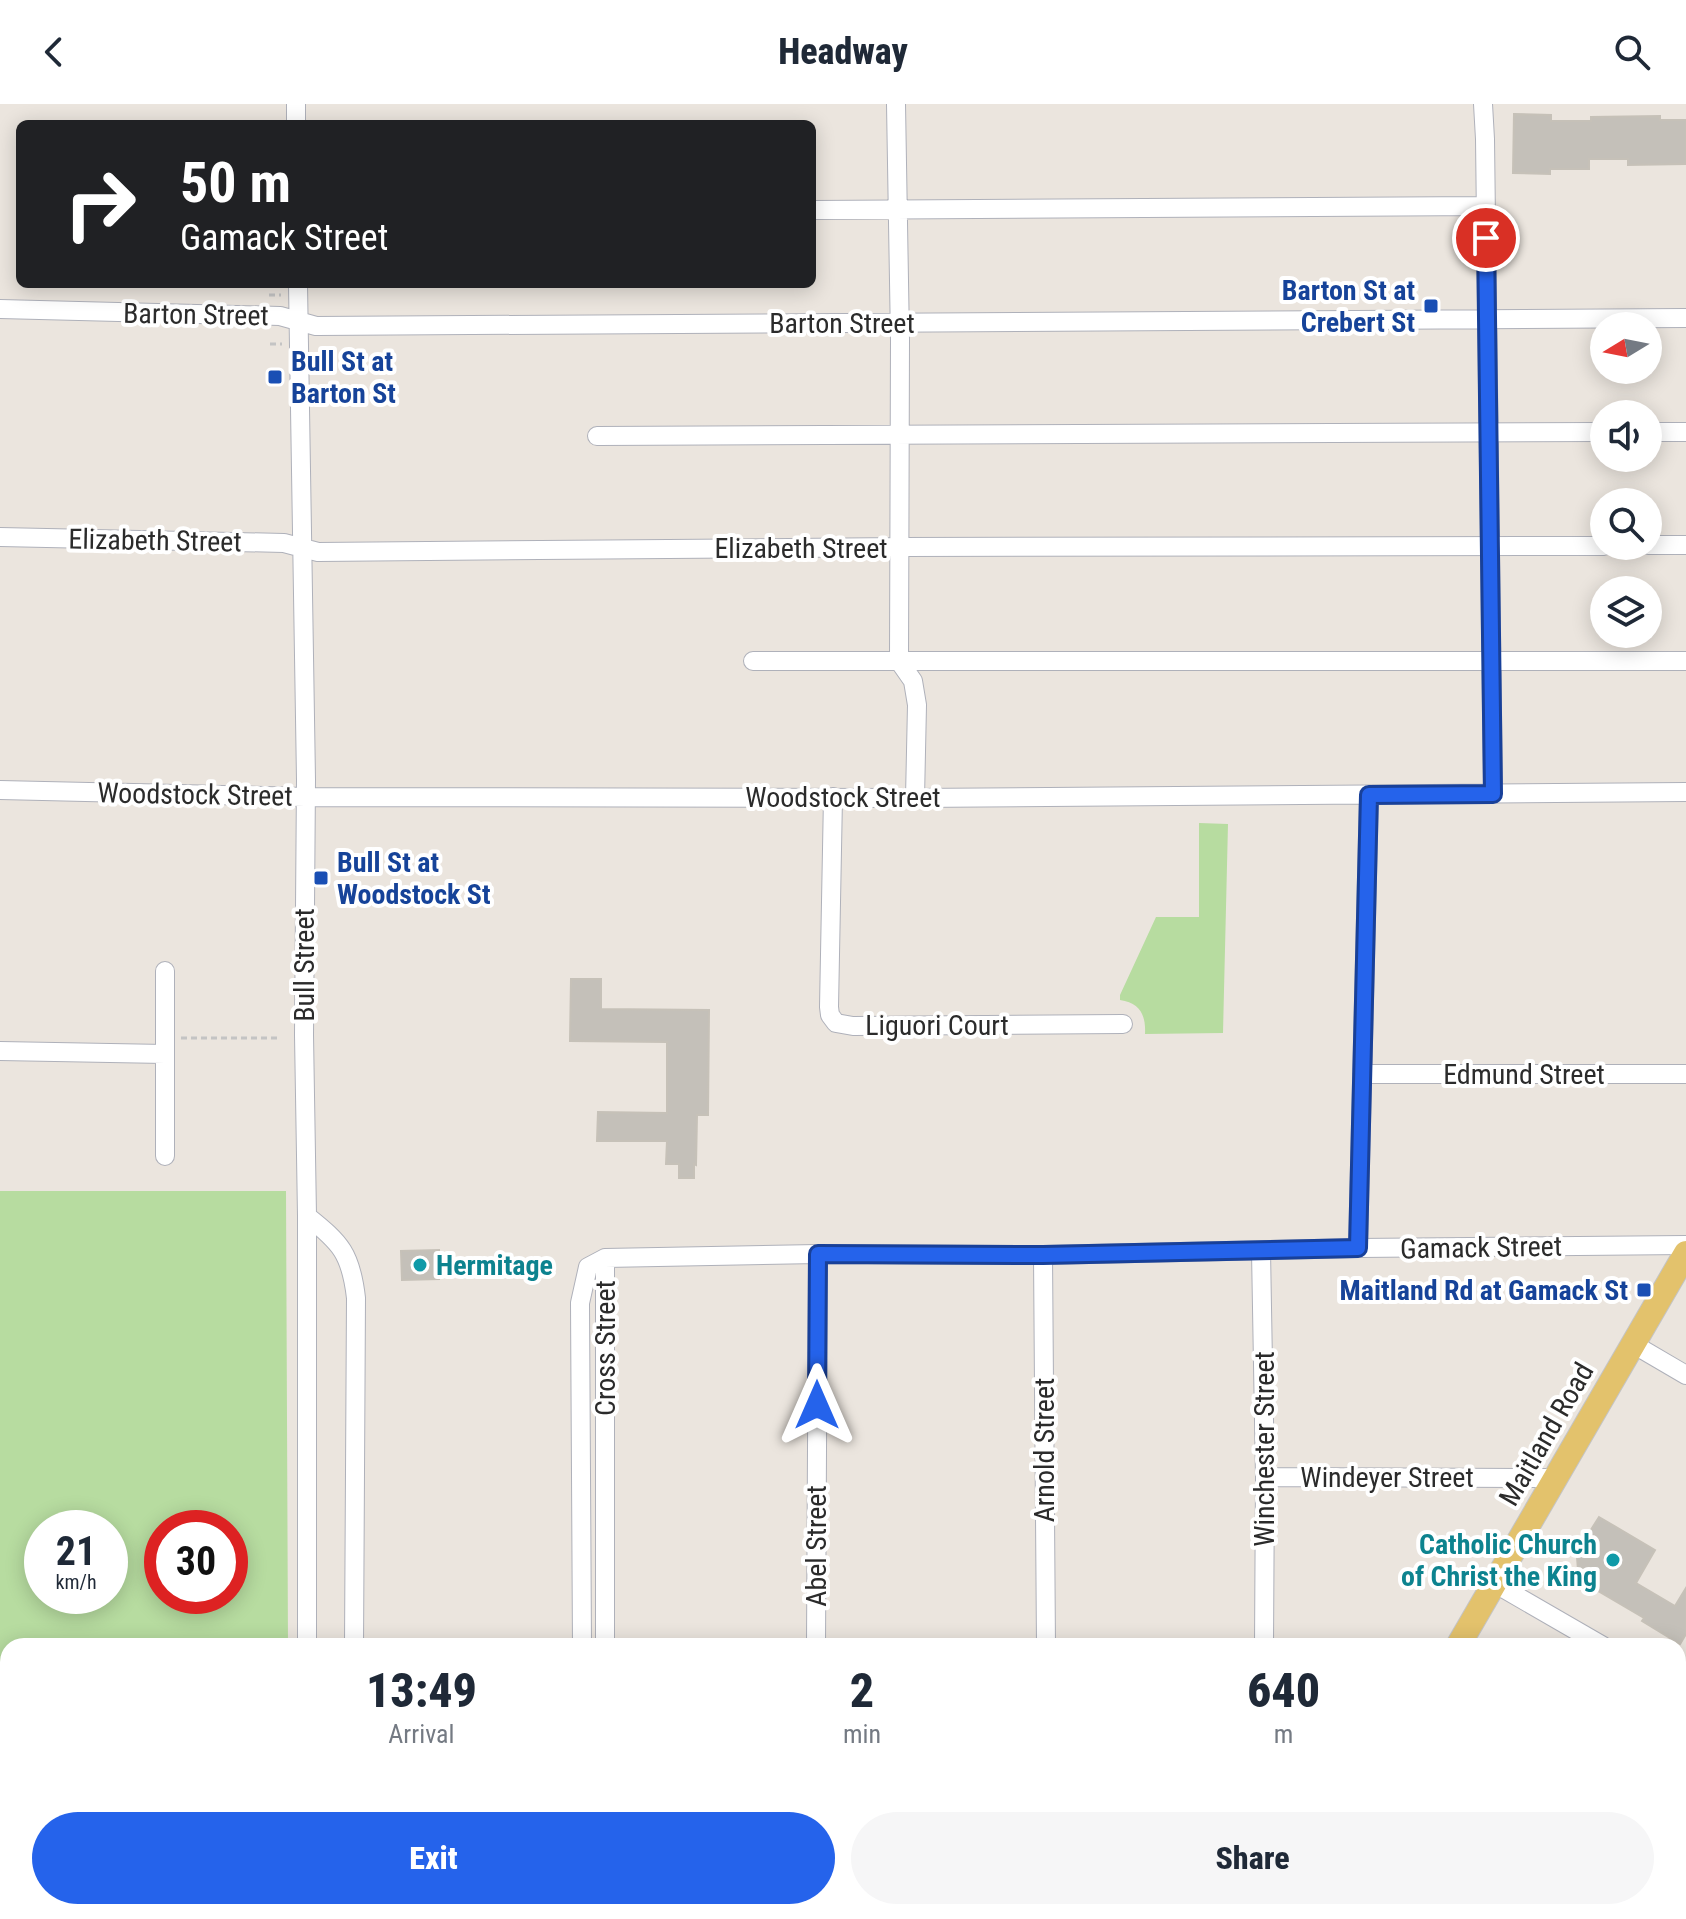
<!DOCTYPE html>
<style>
:root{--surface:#fff;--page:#f6f6f7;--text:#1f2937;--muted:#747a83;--accent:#2563eb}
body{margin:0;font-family:"Roboto Condensed",sans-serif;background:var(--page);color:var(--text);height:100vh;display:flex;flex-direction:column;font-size:30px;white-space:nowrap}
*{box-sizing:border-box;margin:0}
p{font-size:26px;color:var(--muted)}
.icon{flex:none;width:44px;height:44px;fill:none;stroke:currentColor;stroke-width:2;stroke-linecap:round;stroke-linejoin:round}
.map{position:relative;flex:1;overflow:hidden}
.side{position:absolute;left:0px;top:1534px;width:1686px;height:282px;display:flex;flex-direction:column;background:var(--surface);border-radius:24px 24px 0 0;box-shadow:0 4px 20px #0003}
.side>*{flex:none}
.guide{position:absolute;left:16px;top:16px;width:800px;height:168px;border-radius:12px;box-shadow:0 4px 20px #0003;background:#202124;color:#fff;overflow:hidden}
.needle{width:52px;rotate:260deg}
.tools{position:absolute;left:1590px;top:208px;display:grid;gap:16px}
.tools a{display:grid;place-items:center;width:72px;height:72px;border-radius:50%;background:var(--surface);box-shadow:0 4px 20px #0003;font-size:40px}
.speed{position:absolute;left:24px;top:1406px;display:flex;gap:16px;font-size:40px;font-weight:700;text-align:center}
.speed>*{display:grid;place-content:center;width:104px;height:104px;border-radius:50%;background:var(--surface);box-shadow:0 4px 20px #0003;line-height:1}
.speed small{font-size:20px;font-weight:400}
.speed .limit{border:12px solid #d22;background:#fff;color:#111}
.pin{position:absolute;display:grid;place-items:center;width:68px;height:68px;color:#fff;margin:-34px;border:4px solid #fff;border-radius:50%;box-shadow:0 2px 8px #0007}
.me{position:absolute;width:88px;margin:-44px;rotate:0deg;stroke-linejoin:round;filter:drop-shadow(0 0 6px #0008)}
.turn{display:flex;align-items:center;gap:28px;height:168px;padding:0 32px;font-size:36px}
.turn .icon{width:104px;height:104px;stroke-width:2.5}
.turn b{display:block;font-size:56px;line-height:68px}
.eta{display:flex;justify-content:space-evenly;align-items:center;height:136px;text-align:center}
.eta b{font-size:48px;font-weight:800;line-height:56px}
.action{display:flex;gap:16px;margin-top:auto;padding:16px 32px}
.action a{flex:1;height:92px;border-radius:48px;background:var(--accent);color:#fff;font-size:32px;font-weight:800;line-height:92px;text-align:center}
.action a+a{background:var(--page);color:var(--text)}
header{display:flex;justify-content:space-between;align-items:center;height:104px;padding:0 32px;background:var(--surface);font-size:36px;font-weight:800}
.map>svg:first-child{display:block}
</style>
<header><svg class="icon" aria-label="back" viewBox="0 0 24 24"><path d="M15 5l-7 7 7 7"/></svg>Headway<svg class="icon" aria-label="search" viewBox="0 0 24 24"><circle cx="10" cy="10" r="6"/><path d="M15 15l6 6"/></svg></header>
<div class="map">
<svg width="1686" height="1815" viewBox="0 0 1686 1815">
<rect width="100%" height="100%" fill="#ebe5de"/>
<path fill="#b7dca0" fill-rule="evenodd" d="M1199,719L1228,720L1223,929L1145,930C1146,911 1140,899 1120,896V891L1156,813H1199Z
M0,1087H286L288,1542H8V1702H0ZM42,1424H110V1492H42ZM162,1424H230V1492H162Z"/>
<path fill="#c4c0b9" stroke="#c6c1b8" stroke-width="2" d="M1514,10L1551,11V17H1591V13L1660,12V16H1686V60L1628,61V55H1589V65H1550V70L1513,69Z
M571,875H601V905L709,906L708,1011H697L696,1061L694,1060V1074H679V1060H666L667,1037H597L598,1008L667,1009V938L570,937Z
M439,1146V1175L402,1176L401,1147Z
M1599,1413L1655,1446L1636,1479L1675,1502L1686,1484V1530L1680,1540L1642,1517L1644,1514L1598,1487L1590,1489L1578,1466L1576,1440H1582Z"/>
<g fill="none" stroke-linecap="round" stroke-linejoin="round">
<g stroke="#afb1ba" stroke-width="20">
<path id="minor" d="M296,0V20
M896,0L900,236L899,557L913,577L917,601L915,694
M1483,0L1485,35L1493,690
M812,106L1485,102
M298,180L306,676L304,931L307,1112V1542
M0,205L280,212L316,222L1686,214
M1648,328H1686
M597,332L1604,328
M0,433L284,439L318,448L900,443L1604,442
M1648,441H1686
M753,557H1686
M0,686L305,693L915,694L1686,688
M833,693L829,903L830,911L836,919L853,922L1123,920
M165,867V1052
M0,947L165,950
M1362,970H1686
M307,1112C341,1139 351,1150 356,1194L354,1542
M1358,1144L1369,691
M1261,1147L1265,1373L1264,1542
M1043,1151L1046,1542
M605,1154V1542
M1633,1240L1686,1271
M1265,1373L1557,1374
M1494,1479L1603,1542
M582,1542L580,1199L588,1163L605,1154L818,1150L1043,1151L1358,1144L1686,1141
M816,1542L818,1150
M1678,1585L1686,1590
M0,1714H8
M1678,1740L1686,1734
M314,1808V1815
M342,1808V1815
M800,1815L804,1808
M1634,1815L1638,1808"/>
</g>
<g stroke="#c4c4c4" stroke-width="26">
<path id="major" d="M1458,1542L1686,1149
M1294,1815L1299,1808"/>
</g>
<path stroke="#c4c4c4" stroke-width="3" stroke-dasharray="6 4" stroke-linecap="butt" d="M269,191H281
M270,240H282
M181,934H281
M772,1815L776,1808"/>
<use href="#minor" stroke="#fff" stroke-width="18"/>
<use href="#major" stroke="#e3c26c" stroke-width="24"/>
</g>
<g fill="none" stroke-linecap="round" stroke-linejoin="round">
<g stroke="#184099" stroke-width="20">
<path id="route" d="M817,1301L818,1150L1043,1151L1358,1144L1369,691L1493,690L1486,134"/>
</g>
<use href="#route" stroke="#2563eb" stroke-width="14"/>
</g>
<g fill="#1a4fb4" stroke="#fff" stroke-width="3">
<rect x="1423" y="194" width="16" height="16" rx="4"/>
<rect x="267" y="265" width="16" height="16" rx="4"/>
<rect x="313" y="766" width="16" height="16" rx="4"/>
<rect x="1636" y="1178" width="16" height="16" rx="4"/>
</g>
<g fill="#0f9aa8" stroke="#fff" stroke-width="3">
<circle cx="420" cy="1161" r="8"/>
<circle cx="1613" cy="1456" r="8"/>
</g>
<g text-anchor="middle" stroke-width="8" stroke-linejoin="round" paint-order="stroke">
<g font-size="28" font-weight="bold" fill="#164399" stroke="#fff" text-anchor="end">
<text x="1415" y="196">Barton St at<tspan x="1415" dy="32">Crebert St</tspan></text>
<text x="291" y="267" text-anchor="start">Bull St at<tspan x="291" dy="32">Barton St</tspan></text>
<text x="337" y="768" text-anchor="start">Bull St at<tspan x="337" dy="32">Woodstock St</tspan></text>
<text x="1628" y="1196">Maitland Rd at Gamack St</text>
</g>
<g font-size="28" fill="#2b2b2b" stroke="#fff">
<text transform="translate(196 210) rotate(1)" y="10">Barton Street</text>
<text x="842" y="229">Barton Street</text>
<text transform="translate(155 436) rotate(1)" y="10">Elizabeth Street</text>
<text x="801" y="454">Elizabeth Street</text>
<text transform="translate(195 690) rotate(1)" y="10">Woodstock Street</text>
<text x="843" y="703">Woodstock Street</text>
<text transform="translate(304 861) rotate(-90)" y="10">Bull Street</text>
<text x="937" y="931">Liguori Court</text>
<text x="1524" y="980">Edmund Street</text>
<text transform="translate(1481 1143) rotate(-1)" y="10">Gamack Street</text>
<text transform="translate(605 1244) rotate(-90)" y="10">Cross Street</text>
<text transform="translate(1546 1330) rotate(-60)" y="10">Maitland Road</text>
<text transform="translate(1264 1345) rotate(-90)" y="10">Winchester Street</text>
<text transform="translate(1044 1346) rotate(-90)" y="10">Arnold Street</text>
<text x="1387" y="1383">Windeyer Street</text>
<text transform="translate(816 1442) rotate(-90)" y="10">Abel Street</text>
</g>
<g font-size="28" font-weight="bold" fill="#0d838f" stroke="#fff" text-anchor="start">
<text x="436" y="1171">Hermitage</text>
<text x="1597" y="1450" text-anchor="end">Catholic Church<tspan x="1597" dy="32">of Christ the King</tspan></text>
</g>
</g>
</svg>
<div class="tools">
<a><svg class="needle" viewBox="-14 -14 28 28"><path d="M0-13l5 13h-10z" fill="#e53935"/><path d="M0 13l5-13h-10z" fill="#747a83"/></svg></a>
<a><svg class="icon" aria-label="sound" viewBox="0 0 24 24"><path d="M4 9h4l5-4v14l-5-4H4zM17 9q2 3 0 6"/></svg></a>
<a><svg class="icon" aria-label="search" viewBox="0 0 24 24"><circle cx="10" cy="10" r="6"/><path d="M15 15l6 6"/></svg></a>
<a><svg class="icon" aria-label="layers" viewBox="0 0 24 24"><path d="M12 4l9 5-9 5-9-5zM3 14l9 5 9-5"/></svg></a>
</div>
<div class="speed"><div>21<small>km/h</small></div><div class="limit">30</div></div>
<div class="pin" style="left:1486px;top:134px;background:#d93025"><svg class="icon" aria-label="arrive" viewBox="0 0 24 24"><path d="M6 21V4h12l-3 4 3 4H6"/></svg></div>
<svg class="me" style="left:817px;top:1301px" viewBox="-20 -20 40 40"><path d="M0-17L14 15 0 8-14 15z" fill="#2563eb" stroke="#fff" stroke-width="4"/></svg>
<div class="guide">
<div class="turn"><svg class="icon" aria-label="right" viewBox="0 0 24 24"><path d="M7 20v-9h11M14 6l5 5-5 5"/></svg><div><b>50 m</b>Gamack Street</div></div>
</div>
<section class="side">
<div class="eta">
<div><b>13:49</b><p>Arrival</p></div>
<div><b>2</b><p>min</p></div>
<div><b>640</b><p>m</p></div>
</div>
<div class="action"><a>Exit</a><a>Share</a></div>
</section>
</div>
